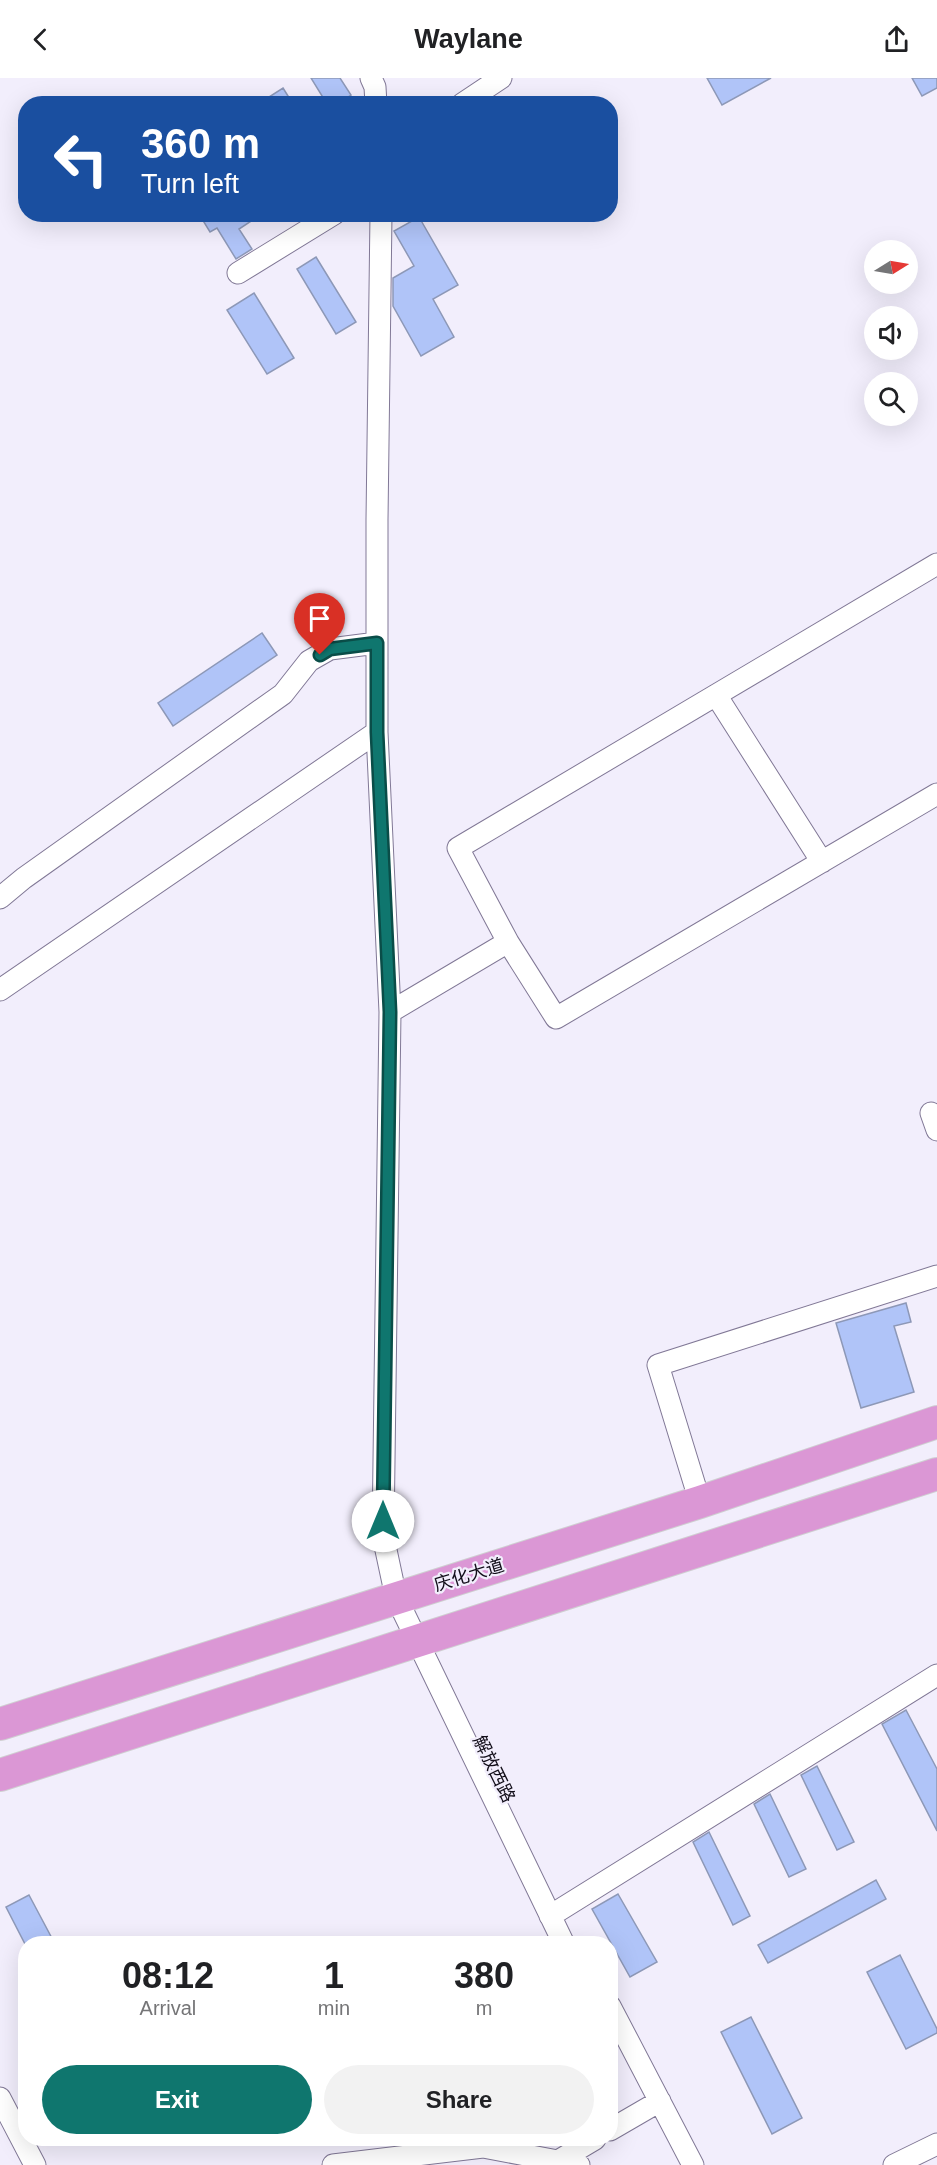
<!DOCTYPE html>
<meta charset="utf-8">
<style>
:root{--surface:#fff;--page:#f2f2f2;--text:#202124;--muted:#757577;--accent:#0f766e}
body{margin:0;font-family:Arial,"Noto Sans SC",sans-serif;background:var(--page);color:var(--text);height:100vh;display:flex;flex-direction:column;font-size:22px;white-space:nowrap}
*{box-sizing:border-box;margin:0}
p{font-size:20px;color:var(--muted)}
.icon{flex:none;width:33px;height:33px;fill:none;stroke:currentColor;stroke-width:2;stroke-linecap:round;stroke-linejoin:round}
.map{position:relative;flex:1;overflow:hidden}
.details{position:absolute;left:18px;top:1858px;width:600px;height:210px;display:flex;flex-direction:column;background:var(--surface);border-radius:24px;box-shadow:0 6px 24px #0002}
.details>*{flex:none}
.hud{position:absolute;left:18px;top:18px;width:600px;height:126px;border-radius:24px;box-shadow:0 6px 24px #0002;background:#1a4fa0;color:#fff;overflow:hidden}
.needle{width:39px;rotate:79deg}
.controls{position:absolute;left:864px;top:162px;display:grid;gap:12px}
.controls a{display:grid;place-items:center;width:54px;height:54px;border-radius:50%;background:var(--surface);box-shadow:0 6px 24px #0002;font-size:30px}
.pin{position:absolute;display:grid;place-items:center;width:51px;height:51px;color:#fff;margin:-62px -26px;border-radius:50% 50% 50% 0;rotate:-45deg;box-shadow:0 0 6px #0007}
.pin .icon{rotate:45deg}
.me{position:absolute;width:66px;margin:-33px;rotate:0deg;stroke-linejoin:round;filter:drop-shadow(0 0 4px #0008)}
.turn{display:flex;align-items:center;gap:21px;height:126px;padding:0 24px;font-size:27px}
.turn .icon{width:78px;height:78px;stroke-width:2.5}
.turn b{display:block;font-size:42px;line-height:51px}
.eta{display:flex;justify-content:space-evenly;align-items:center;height:102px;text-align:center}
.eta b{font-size:36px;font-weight:700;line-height:42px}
.primary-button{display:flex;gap:12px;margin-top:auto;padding:12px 24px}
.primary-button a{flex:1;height:69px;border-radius:36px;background:var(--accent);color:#fff;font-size:24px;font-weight:700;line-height:69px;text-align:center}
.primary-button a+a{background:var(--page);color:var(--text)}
header{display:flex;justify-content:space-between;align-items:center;height:78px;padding:0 24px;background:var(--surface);font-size:27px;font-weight:700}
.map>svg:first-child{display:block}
</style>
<header><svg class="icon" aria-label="back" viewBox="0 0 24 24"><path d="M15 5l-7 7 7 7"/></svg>Waylane<svg class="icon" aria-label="share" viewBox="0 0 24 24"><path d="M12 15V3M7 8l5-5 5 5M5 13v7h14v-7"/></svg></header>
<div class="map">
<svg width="937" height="2087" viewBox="0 0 937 2087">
<rect width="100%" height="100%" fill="#f2eefc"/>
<path fill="#b0c4f8" stroke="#8d98b7" stroke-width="1.5" d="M311,0H340L351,17L338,26H327Z
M707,0H771L722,27Z
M912,0H937V10L922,18Z
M283,10L293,26H258Z
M199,136H262L239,151L252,171L236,181L217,150L210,154Z
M419,139L458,207L433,221L454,259L421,278L393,228V200L414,188L394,153Z
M316,179L356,244L336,256L297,191Z
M254,215L294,280L267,296L227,232Z
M262,555L277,577L173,648L158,625Z
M906,1225L911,1244L894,1248L914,1314L861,1330L836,1245Z
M906,1632L937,1691V1753L882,1646Z
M817,1688L854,1764L837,1772L801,1697Z
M770,1716L806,1791L789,1799L754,1726Z
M709,1754L750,1838L733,1847L693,1764Z
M876,1802L886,1821L768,1885L758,1867Z
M618,1816L657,1884L630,1899L592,1831Z
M29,1817L55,1866H25L6,1829Z
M900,1877L937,1951V1955L906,1971L867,1894Z
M751,1939L802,2040L772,2056L721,1954Z"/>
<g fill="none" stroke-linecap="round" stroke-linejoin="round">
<g stroke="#817896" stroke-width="23">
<path id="minor" d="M371,0L375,9L376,26
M462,26L501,0
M381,136L377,442V654L390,934L383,1458L396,1519L564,1866
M238,195L334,136
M716,617L822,784
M0,820L24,800L283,616L309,583L330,571L377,565
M508,864L556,940L937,716
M0,912L377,654
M390,934L508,864L458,770L937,486
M931,1035L937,1052
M700,1424L658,1287L937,1198
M550,1838L937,1597
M610,1928L693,2087
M0,2020L35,2087
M610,2052L660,2023
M558,2083L595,2061
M333,2087L483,2069L579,2087
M894,2087L937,2066"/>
</g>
<g stroke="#cfcfd1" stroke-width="34">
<path id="highway" d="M0,1646L700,1424L937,1344
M0,1697L937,1396"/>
</g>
<use href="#minor" stroke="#fff" stroke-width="21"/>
<use href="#highway" stroke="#db97d5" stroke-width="32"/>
</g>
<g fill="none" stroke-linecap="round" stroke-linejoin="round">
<g stroke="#0a4d48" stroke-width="15">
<path id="route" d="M320,577L330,571L377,565V654L390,934L383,1443"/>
</g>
<use href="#route" stroke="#0f766e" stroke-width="10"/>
</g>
<g text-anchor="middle" stroke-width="4.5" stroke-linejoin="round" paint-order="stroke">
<g font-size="18" fill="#110d18" stroke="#f2eefc">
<text transform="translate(469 1497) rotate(-17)" y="6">庆化大道</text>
<text transform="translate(494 1691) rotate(64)" y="6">解放西路</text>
</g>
</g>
</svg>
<div class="controls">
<a><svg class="needle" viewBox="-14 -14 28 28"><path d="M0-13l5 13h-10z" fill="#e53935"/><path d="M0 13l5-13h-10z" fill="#757577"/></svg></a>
<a><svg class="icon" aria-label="sound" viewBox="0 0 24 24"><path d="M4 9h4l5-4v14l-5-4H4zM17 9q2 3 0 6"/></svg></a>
<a><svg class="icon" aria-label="search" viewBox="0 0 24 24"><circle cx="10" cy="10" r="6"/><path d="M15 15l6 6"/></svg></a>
</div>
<div class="pin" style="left:320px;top:577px;background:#d93025"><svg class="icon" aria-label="arrive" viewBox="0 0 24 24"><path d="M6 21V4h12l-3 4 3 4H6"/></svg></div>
<svg class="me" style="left:383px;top:1443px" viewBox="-20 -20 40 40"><circle r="19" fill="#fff"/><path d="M0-13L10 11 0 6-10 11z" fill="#0f766e"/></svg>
<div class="hud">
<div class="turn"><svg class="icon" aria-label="left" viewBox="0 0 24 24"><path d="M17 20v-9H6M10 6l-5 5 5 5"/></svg><div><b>360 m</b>Turn left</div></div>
</div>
<section class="details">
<div class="eta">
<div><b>08:12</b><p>Arrival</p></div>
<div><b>1</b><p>min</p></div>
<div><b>380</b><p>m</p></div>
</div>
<div class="primary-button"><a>Exit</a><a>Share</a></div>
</section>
</div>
